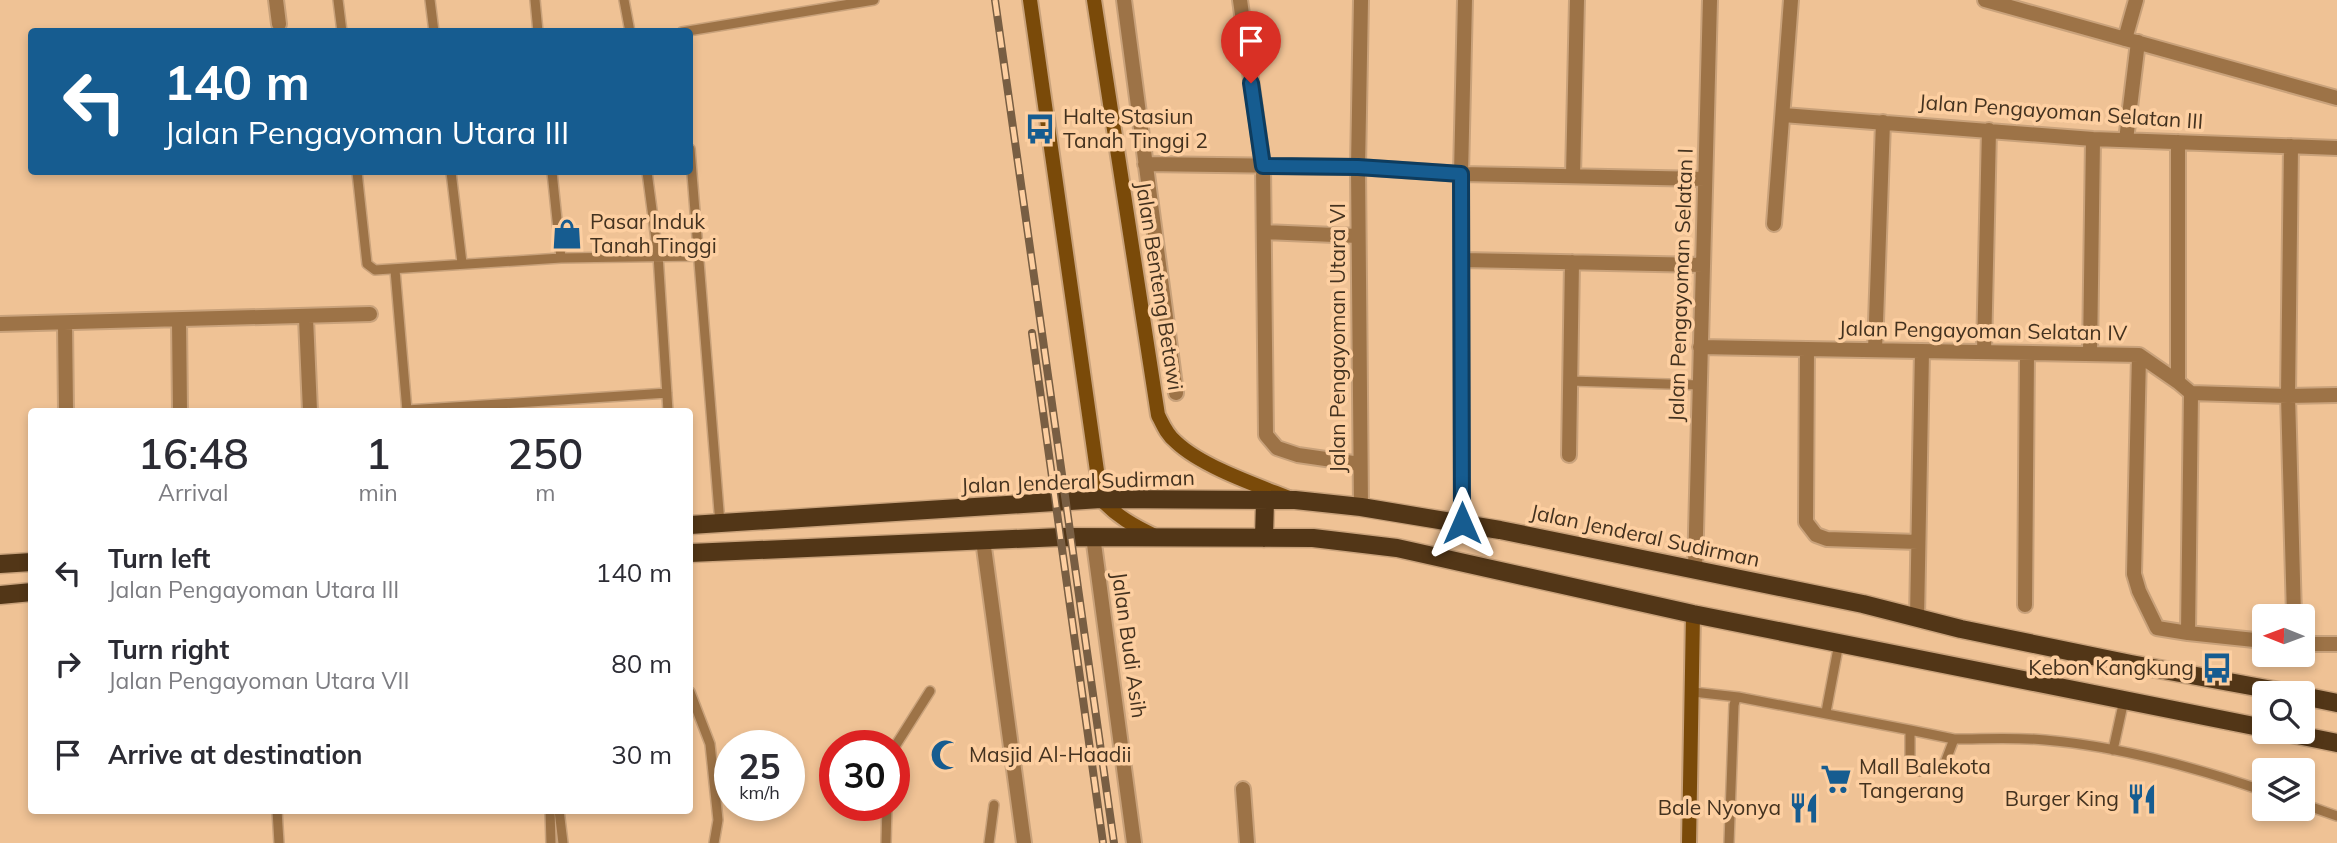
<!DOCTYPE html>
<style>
:root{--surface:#fff;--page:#f2f2f3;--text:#2b2b33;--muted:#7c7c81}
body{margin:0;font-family:Mulish,sans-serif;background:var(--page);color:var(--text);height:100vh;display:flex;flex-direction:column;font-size:26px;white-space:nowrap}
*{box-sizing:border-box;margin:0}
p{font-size:23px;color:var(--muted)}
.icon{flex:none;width:38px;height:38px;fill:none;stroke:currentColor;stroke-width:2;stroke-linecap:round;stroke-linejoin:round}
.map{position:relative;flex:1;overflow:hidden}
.details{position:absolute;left:28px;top:408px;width:665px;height:406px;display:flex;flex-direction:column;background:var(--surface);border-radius:7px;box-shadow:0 4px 10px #0003}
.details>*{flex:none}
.guide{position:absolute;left:28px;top:28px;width:665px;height:147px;border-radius:7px;box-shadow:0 4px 10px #0003;background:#165c90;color:#fff;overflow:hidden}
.needle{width:46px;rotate:271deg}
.controls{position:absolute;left:2252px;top:604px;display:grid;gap:14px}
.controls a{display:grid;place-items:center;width:63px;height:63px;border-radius:7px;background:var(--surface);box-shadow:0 4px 10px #0003;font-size:35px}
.speed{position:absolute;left:714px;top:730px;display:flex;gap:14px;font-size:35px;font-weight:700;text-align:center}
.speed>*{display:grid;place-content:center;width:91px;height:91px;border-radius:50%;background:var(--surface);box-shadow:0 4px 10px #0003;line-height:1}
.speed small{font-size:18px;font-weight:400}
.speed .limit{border:10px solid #d22;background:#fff;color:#111}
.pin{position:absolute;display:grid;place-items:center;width:60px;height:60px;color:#fff;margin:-72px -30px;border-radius:50% 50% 50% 0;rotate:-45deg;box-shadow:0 0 7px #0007}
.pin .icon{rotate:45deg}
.me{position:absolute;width:77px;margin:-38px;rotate:0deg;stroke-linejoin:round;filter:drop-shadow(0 0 5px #0008)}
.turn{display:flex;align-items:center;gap:24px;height:147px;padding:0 21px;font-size:32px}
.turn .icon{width:91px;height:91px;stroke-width:2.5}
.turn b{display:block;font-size:49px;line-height:60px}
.eta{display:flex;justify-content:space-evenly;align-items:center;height:119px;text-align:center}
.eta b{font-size:42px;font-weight:600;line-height:49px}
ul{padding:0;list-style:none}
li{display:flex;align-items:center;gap:21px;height:91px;padding:0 21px}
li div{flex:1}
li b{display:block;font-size:26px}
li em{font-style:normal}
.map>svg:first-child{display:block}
</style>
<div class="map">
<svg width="2337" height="843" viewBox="0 0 2337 843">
<rect width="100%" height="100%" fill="#efc295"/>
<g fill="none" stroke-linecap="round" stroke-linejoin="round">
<g stroke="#c9a27b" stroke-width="12">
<path id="lane" d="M338,0L342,32
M430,0L434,32
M535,0L538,32
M624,0L630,32
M682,32L874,0
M690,149L720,524
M357,172L367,264L375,270L561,258L698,256
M451,172L462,263
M552,172L561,258
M647,172L658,255L668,411
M395,270L407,411
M1570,381L1700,385
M407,410L667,393
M690,692L710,744L718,820L714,843
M1693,692L1738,697L1910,730V760L1920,771L1943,768L1954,739C1984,739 2015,737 2045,740C2116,746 2197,768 2264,791
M1826,712L1839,643
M1910,730L1954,739
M894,748L930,691
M2113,750L2124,700
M2303,804L2337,816
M277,810L279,843
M550,810L551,843
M559,810L563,843
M886,843L887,805
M989,843L994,805
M1729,843L1734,705L1736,698"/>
</g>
<g stroke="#c9a27b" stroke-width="18">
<path id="street" d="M276,0L279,24
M1124,0L1176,393
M1240,0L1263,166L1266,435L1277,448L1298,455L1360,464
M1361,0L1358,167L1361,507
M1985,0L2337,98
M2125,39L2136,0
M1783,115L2093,139L2337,148
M2126,140L2138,42
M2178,142V382
M2291,146L2288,396L2294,616
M1145,164L1358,167L1461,174L1705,179
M1573,176L1577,0
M1774,224L1791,0
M1264,232L1358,236
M1462,260L1703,265
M306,318L310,411
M179,320L180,411
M0,324L370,314
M65,324L66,411
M1700,347L2139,355L2178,382L2191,393L2288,396L2337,395
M1807,349L1806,522L1816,535L1827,539L1918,542
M1875,350L1883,122
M1984,352L1989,130
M2090,354L2093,139
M2139,355L2134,574L2139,591L2157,628L2188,633L2264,641
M1569,455L1572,262
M1462,523L1461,174L1465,0
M1093,536L1134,843
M983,540L1024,843
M1695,570L1710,0
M2025,605L2027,353
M1917,618L1922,351
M2188,633L2191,393
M2303,644H2337
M1243,789L1247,843"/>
</g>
<g stroke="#c9a27b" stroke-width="18">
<path id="secondary" d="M1030,0L1101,499C1116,516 1134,526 1155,536
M1094,0L1158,415C1163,425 1167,435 1176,442C1201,466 1256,485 1289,498
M1689,843L1693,614"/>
</g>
<g stroke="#c9a27b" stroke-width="21">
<path id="primary" d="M690,525L1101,499L1295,500L1361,507L1500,530L1863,604L1961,629L2131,664L2289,693
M1264,538L1265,500
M690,553L1061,537L1313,538L1397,548L1693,614L2264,728
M0,564L32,562
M0,595L32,592
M2303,696L2337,703
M2283,732L2337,743"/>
</g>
<use href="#lane" stroke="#9d7347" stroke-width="9"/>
<use href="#street" stroke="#9d7347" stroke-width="14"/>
<use href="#secondary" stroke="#7a4a09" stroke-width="14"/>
<use href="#primary" stroke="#523617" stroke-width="18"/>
<g stroke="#785e43" stroke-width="8">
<path id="rail" d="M995,0L1114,843
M1032,333L1103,843"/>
</g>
<use href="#rail" stroke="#fdcfa1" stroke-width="5" stroke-dasharray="16" stroke-linecap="butt"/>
</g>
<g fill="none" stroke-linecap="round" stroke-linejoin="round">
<g stroke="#0e3c5e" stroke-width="18">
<path id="route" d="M1251,83L1263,166L1358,167L1461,174L1462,523"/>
</g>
<use href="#route" stroke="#165c90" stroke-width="12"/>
</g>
<defs>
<g id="bus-bare" transform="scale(2.415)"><path d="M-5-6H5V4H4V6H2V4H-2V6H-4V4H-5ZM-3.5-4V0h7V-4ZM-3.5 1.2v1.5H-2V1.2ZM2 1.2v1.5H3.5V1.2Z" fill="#165c90" stroke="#fdcfa1" stroke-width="2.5" paint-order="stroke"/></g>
<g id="shop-bare" transform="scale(2.415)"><path d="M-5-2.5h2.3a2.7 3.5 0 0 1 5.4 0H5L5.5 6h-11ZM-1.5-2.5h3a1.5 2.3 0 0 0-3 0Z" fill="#165c90" stroke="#fdcfa1" stroke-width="2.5" paint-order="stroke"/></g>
<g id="mosque-bare" transform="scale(2.415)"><path d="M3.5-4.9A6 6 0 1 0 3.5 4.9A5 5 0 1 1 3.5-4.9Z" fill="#165c90" stroke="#fdcfa1" stroke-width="2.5" paint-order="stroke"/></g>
<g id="supermarket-bare" transform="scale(2.415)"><path d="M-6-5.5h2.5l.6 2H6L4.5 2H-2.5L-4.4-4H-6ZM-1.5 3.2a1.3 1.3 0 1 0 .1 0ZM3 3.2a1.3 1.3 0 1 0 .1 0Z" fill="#165c90" stroke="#fdcfa1" stroke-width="2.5" paint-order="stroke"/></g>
<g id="restaurant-bare" transform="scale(2.415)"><path d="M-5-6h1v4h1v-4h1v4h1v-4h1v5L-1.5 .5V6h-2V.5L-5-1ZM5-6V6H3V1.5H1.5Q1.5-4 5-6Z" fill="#165c90" stroke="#fdcfa1" stroke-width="2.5" paint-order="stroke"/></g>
</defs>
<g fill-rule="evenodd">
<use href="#bus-bare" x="1040" y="129"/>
<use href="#shop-bare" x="567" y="234"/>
<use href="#bus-bare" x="2217" y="668"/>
<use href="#mosque-bare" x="946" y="755"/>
<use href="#supermarket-bare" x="1836" y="779"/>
<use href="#restaurant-bare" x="2142" y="799"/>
<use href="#restaurant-bare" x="1804" y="808"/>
</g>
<g text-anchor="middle" stroke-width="7" stroke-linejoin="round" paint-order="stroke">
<g font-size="21" fill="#44321f" stroke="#fdcfa1">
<text transform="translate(2061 112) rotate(4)" y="7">Jalan Pengayoman Selatan III</text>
<text transform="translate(1681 285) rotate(-88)" y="7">Jalan Pengayoman Selatan I</text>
<text transform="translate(1159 286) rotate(81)" y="7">Jalan Benteng Betawi</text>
<text transform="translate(1983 331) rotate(1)" y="7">Jalan Pengayoman Selatan IV</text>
<text transform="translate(1338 338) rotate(-90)" y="7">Jalan Pengayoman Utara VI</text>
<text transform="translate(1078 482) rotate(-2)" y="7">Jalan Jenderal Sudirman</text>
<text transform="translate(1645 536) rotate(12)" y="7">Jalan Jenderal Sudirman</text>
<text transform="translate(1129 645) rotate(82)" y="7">Jalan Budi Asih</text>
</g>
<g font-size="21" fill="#44321f" stroke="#fdcfa1" text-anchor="start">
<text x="1063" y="124">Halte Stasiun<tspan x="1063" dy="24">Tanah Tinggi 2</tspan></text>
<text x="590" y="229">Pasar Induk<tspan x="590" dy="24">Tanah Tinggi</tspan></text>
<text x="2194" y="675" text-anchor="end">Kebon Kangkung</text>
<text x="969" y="762">Masjid Al-Haadii</text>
<text x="1859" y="774">Mall Balekota<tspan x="1859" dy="24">Tangerang</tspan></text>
<text x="2119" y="806" text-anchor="end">Burger King</text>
<text x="1781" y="815" text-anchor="end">Bale Nyonya</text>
</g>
</g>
</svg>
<div class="controls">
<a><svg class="needle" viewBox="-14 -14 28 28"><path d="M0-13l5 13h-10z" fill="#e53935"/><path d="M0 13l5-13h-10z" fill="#7c7c81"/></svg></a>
<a><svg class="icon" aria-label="search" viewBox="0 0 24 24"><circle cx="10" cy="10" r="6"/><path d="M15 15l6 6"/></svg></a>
<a><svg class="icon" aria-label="layers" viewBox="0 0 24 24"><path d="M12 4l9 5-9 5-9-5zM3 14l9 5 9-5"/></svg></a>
</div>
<div class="speed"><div>25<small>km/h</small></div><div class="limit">30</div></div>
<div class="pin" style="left:1251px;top:83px;background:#d93025"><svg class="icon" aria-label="arrive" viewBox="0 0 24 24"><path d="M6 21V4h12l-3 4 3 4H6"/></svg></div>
<svg class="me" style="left:1462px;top:523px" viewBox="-20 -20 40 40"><path d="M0-17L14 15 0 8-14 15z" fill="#165c90" stroke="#fff" stroke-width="4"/></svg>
<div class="guide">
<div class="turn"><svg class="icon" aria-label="left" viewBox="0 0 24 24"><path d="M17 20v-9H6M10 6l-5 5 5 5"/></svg><div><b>140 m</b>Jalan Pengayoman Utara III</div></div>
</div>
<section class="details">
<div class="eta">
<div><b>16:48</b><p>Arrival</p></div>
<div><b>1</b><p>min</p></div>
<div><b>250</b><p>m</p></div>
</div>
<ul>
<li><svg class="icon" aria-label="left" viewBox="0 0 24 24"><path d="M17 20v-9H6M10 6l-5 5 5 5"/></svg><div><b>Turn left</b><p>Jalan Pengayoman Utara III</p></div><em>140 m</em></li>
<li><svg class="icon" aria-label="right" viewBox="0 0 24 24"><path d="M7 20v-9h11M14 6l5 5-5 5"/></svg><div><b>Turn right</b><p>Jalan Pengayoman Utara VII</p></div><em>80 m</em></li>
<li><svg class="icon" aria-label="arrive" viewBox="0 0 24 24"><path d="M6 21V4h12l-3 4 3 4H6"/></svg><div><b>Arrive at destination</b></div><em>30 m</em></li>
</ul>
</section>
</div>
